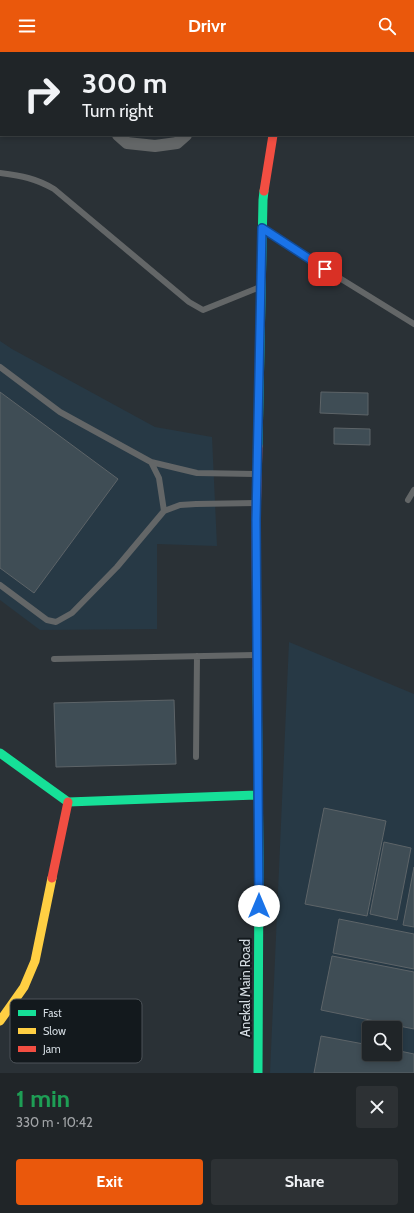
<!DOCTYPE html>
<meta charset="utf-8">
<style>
:root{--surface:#202528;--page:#2d3134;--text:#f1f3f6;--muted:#a2a5a8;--line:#3d4245;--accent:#ea580c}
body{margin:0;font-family:Cabin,sans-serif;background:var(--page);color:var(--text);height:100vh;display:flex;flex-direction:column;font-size:15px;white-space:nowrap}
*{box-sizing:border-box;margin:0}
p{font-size:13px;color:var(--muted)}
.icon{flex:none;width:22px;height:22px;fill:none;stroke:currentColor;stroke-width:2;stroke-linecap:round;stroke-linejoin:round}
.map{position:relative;height:1021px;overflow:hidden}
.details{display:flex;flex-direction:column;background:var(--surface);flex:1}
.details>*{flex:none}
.top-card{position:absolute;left:0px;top:0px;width:414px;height:84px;box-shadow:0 2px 6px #0003,0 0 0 1px var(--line);background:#202528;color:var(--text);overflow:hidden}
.buttons{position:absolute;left:362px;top:969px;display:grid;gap:8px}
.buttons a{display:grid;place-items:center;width:40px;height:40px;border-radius:4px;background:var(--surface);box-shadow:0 2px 6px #0003,0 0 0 1px var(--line);font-size:20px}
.pin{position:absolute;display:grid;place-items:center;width:34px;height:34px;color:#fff;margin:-17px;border-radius:8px;box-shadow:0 2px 6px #0006}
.me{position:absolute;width:44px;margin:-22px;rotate:0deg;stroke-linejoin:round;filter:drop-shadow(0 0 3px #0008)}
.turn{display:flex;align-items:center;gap:14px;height:84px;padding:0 16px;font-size:18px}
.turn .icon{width:52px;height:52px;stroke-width:2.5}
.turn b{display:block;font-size:28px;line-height:34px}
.round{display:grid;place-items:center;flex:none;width:42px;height:42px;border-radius:4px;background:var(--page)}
.summary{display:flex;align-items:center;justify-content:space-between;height:68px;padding:0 16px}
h1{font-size:24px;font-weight:700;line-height:30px;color:#1e9e55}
.button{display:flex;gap:8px;margin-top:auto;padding:8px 16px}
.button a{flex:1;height:46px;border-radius:4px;background:var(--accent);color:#fff;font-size:16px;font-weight:700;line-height:46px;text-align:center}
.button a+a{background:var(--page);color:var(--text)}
header{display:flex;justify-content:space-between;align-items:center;height:52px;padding:0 16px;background:var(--accent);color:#fff;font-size:18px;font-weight:700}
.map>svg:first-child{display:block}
</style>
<header><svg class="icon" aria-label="menu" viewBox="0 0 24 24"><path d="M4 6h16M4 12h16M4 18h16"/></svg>Drivr<svg class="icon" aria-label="search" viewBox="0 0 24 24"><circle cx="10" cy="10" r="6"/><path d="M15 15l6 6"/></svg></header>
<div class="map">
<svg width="414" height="1021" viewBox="0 0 414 1021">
<rect width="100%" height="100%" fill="#2a3136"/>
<path fill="#273945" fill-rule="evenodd" d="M0,289L12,297L155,375L212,385L217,494L157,492V577L40,578L0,548Z
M289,590L414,642V1021H270ZM369,976H395V1002H369Z"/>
<path fill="#3f4d55" stroke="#5d6468" d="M0,340L118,427L34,541L0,516Z
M321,340L368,341V363L320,361Z
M334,376L370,377V393L334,392Z
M174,648L176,712L56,715L54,651Z
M324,756L386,769L367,864L305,852Z
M384,790L411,796L397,868L370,862Z
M414,815V875L403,873Z
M339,867L414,882V917L333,901Z
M332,904L414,920V977L321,958Z
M321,984L369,993V1002H395V998L414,1002V1021H314Z"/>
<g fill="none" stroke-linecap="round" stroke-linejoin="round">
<path stroke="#636667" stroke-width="6" d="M0,121C22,124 35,126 54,137L189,250L203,258L260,235
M265,177L312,209L414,272
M0,315L60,360L151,410L197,421L255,422
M151,410L159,426L164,459
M408,448L414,438
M0,533L47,568L56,570L72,561L117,515L164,459L180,453L196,452L256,451
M54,607L255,603
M196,705L197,604"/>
<path stroke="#636667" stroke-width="12" d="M59,0V1
M83,0V1
M195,0V1
M259,1L271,0
M0,34H1
M118,83L127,91L155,94L177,91L186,83"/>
<path stroke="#16e098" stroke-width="9" d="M285,0V1
M258,394L263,148L264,139
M257,617L259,808L258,1021
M0,701L68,750L258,743"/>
<path stroke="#ffcf43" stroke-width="9" d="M0,969L24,935L35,909L52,826"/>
<path stroke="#f24e42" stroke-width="9" d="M264,139L273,83
M257,617L256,468L258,394
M52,826L68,750"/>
</g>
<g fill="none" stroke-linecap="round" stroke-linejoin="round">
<g stroke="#114b97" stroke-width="10">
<path id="route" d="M259,854L256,468L262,176L325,217"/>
</g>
<use href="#route" stroke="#1a73e8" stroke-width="7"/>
</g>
<g text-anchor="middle" stroke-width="4" stroke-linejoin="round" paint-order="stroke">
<g font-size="13" fill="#d3dbe1" stroke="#13191d">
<text transform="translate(245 936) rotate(-90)" y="5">Anekal Main Road</text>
</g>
</g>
<rect x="10" y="947" width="132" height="64" rx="6" fill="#13191d" stroke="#4d5358" stroke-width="1"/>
<rect x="18" y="958" width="18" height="6" fill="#16e098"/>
<rect x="18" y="976" width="18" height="6" fill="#ffcf43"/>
<rect x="18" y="994" width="18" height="6" fill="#f24e42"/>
<g font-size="11" fill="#d3dbe1">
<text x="43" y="965">Fast</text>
<text x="43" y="983">Slow</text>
<text x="43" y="1001">Jam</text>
</g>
</svg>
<div class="buttons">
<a><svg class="icon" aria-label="search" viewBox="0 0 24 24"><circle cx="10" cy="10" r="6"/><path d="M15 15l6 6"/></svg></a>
</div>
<div class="pin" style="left:325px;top:217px;background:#d93025"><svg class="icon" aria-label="arrive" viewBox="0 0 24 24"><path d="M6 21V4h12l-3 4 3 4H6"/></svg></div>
<svg class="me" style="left:259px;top:854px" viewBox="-20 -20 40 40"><circle r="19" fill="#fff"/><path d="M0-13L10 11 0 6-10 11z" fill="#1a73e8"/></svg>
<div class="top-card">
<div class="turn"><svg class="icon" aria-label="right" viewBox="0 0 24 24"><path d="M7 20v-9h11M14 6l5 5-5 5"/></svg><div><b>300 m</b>Turn right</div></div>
</div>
</div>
<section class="details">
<div class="summary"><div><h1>1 min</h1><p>330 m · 10:42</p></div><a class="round"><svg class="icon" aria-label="close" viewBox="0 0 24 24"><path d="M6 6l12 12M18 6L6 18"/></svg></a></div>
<div class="button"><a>Exit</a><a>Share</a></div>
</section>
